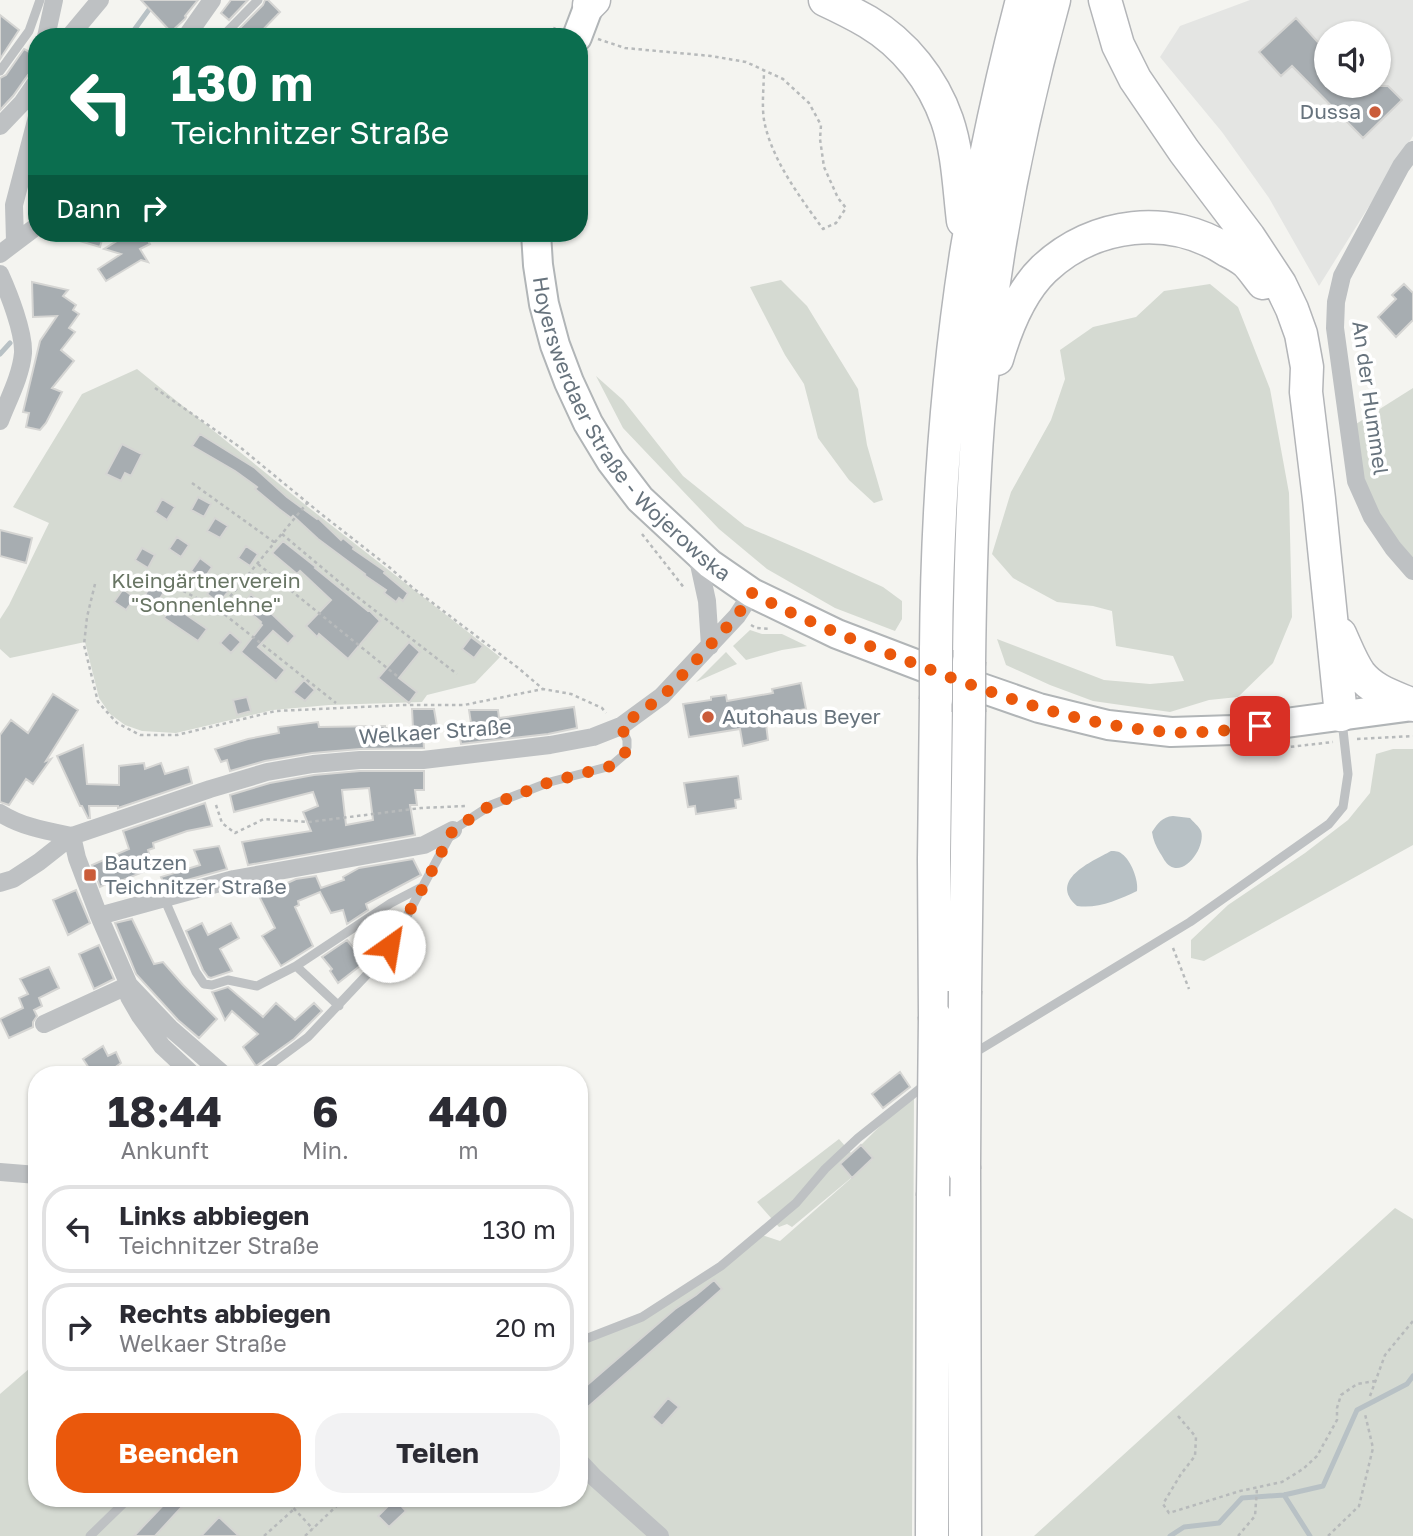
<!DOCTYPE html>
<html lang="de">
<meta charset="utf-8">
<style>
:root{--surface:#fff;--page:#f2f2f3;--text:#2b2b33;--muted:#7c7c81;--line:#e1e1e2;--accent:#ea580c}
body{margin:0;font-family:"Golos Text",sans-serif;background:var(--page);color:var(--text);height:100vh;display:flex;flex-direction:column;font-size:26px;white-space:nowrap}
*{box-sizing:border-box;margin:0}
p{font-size:23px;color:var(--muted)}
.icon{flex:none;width:38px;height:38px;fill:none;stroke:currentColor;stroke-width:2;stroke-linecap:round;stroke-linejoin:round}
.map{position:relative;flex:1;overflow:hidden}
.panel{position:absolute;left:28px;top:1066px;width:560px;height:441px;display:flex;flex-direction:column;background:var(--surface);border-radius:28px;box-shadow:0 2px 5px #0004}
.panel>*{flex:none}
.hud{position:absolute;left:28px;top:28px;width:560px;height:214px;border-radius:28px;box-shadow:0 2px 5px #0004;background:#0b6e4f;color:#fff;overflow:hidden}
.buttons{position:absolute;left:1314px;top:21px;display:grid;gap:14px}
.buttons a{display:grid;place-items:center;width:77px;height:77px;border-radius:50%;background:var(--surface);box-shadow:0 2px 5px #0004;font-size:35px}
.pin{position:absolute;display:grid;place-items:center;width:60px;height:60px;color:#fff;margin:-30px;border-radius:14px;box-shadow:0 4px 10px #0006}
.me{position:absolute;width:77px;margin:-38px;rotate:32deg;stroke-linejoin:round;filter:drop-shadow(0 0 5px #0008)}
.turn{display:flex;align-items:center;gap:24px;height:147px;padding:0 28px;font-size:32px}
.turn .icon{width:91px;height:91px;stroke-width:2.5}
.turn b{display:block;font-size:49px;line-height:60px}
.then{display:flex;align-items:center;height:66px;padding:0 28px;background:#0003;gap:14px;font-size:26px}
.eta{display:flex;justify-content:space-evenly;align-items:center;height:119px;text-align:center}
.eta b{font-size:42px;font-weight:700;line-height:49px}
.button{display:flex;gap:14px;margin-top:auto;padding:14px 28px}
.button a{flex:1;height:80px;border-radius:28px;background:var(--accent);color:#fff;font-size:28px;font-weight:700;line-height:80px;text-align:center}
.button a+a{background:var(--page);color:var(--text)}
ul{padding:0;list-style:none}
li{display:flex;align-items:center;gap:21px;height:88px;margin:0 14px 10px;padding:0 14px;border:4px solid var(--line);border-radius:28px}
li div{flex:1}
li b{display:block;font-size:26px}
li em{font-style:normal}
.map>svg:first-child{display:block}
</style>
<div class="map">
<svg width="1413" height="1536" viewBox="0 0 1413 1536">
<rect width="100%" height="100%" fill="#f4f4f0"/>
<path fill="#e4e5e3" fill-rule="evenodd" d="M1250,0H1413V136L1319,286L1269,198L1222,132L1160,57L1180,26ZM1326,33H1379V86H1326Z"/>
<path fill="#d5dad2" d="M781,280L807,306L858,389L867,445L883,500L874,503L849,480L818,438L804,384L785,355L750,287Z
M1210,284L1238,307L1270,389L1289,493L1292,617L1273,663L1238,697L1209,700L1170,712L1093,701L1050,685L1006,665L997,639L1104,680L1150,684L1184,681L1173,656L1116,646L1112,611L1093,606L1057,602L1013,578L992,554L1011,492L1051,420L1065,379L1060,350L1093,327L1136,317L1164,291Z
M137,369L308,507L500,657L475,683L427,695L422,702L329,705L273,710L176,733L142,731L125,725L110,714L99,698L85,642L10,658L0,649V619L9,605L49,523L13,507L82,394Z
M596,376L623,400L683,476L745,526L808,553L883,587L902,601V619L895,631L835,608L767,569L719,529L623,428Z
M1413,388V558L1378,517L1363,484L1356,424Z
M750,630L762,634H782L807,646L782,650L746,660L733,646Z
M726,652L737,664L696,682Z
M1393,749H1413V845L1204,961L1191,958V940L1228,905L1305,853L1348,820L1370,793L1376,754Z
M914,1092L912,1536H0V1394L37,1362V1498H579V1337L642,1317L759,1234L780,1241L873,1159L861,1145Z
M839,1139L851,1153L839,1164L851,1178L792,1227L787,1224L779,1227L757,1202Z
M1395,1208L1413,1219V1536H1034Z"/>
<path fill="#b8c1c5" d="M1173,816L1190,818C1193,822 1199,826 1201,831C1206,846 1186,876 1170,866C1165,863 1163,857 1160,853C1156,846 1153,840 1152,832C1158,823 1162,817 1173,816Z
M1111,851C1115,851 1119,851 1122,854C1131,860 1139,881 1137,891C1118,900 1098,909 1077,906C1048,880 1091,862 1111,851Z"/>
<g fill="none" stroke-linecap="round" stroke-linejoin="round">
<path stroke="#b8c1c5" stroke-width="5" d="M129,37L156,0
M0,354L10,343
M1284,1495L1310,1536
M1170,1536L1184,1527L1219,1523L1242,1498L1284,1495L1323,1486L1357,1410L1407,1384L1413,1376"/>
</g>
<path fill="#a7adb1" stroke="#d5d5d3" stroke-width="2" fill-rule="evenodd" d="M141,0H198L185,16L186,17L185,19L171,32Z
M231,0H248L229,20L221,13Z
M265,0H268L280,12L256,37H248L239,29L263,5Z
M0,15L19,30L0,59Z
M1296,18L1326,51V86H1388L1402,100L1363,138L1292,66L1281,76L1259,52Z
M24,49L37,56V68L28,75L13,96L0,110V78L6,75Z
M64,233H104L100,247L63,236Z
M130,233H144L150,244L140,249L148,262L141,260L106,281L98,269L121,254L104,249Z
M32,282L68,290L63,296L76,305L73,310L79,314L69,328L75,332L61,350L74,361L52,388L62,392L46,423L40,430L26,427L29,413L23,412L40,341L57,316L33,317Z
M1404,284L1413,293V320L1396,337L1378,317L1396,299L1392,295Z
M200,434L255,468L287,497L317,519L318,518L341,540L343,538L354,547L353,549L385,571L384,573L408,593L403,601L399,598L396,602L384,593L386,590L364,575L365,574L318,539L293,516L291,518L279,509L255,489L257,487L235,471L192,446Z
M122,444L142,454L131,476L125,473L121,481L106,474Z
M198,497L211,504L204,517L191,510Z
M162,499L175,507L167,520L155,512Z
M215,518L228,526L220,538L207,531Z
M0,530L32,538L26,563L0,556Z
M177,537L189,545L181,557L169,549Z
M283,541L316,567L315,568L368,611L369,610L380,621L348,659L319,634L317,637L306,626L331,600L300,571L297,574L272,553Z
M246,546L258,554L250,566L238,558Z
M142,548L155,555L148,568L135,560Z
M200,558L212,567L204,579L191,571Z
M216,583L228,592L219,603L207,594Z
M151,584L164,592L156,605L144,597Z
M123,589L135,598L126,610L114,602Z
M251,594L295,636L288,644L273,631L258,647L285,670L276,681L241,652L262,625L260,623L261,622L242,606Z
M172,605L207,629L198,641L164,618Z
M230,632L241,642L231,653L220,643Z
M471,637L483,646L474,658L462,649Z
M409,642L420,652L399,678L417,692L409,703L378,678Z
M304,680L315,690L305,701L293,692Z
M801,683L806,709L765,716L768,740L743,746L740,729L689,737L683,704L711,700V697L726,695L727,701L773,693L772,689Z
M53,694L78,710L46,761L51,759L33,784L26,779L9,805L0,802V735L11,720L28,733Z
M247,697L251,711L237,715L233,700Z
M574,707L577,728L548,734L461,744L459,731L472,730L469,710H498L499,718Z
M412,709H434L438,732L423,735L424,748L360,749L312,753L265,761L230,771L227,760L221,762L215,749L248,739L279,733L278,727L318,722L319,727L385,726V728H413Z
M83,745L87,784L119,785V766L144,763L145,769L161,763L165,774L188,767L192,783L118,808V806H89L90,818H88L82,806H80L57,756Z
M360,771H424V790H415L417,805H410L415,835L248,865L242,842L311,831L303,812L318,806L313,792L234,812L230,795L270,783L314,775ZM369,788L373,820L346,825L342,790Z
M738,776L741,799L735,800L736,808L696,814L695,806L688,807L684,783Z
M205,803L212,826L187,831L153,843L154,848L148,850L153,868L116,883L115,880L100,887L92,865L129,849L123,831Z
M219,846L227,869L165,886L161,877L200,865L194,850Z
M413,859L421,875L366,904L368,910L347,924L343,910L331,913L320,892L298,901L299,905L295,907L313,946L281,966L262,936L275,928L259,896L296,879L316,876L321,888L344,880L343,877L359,868Z
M76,890L90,923L68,935L53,900Z
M132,919L154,964L163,962L183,985L217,1019L199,1038L178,1020L136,974L115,923Z
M202,923L208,935L231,923L239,938L220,949L232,971L211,978L208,977L203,970L186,931Z
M347,940L365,962L338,983L330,971L332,969L322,957Z
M99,945L114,979L94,989L79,954Z
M49,967L59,988L39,998L42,1006L34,1010L37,1016L33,1022V1027L9,1038L0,1019L23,1008L19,998L28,994L20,979Z
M228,987L263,1017L276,1003L295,1020L314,1003L322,1011L294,1039L256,1066L243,1047L258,1034L232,1011L225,1020L212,992Z
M103,1046L108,1056L116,1052L121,1063L106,1074H93L83,1059Z
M900,1072L910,1087L883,1108L872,1094Z
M861,1145L873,1158L852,1178L840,1164Z
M714,1280L722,1289L588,1407L579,1397V1392L675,1309L696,1295Z
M668,1398L679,1407L662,1426L652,1417Z
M170,1498H190L155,1536H134Z
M395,1499L406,1511L389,1527L378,1516Z
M219,1517L239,1536H201Z"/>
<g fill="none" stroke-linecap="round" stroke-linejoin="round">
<g stroke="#b1b5b7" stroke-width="32">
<g id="primary">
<path d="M577,37L591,0"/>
<path id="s1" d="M536,233L538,265L544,304L555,345L569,382L588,423L611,461L640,499L710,564L752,593L837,634L947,676L1039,708L1108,725L1171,732L1233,730L1413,706"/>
</g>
</g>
<g stroke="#b3b5b8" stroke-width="35">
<path id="highway" d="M825,0C840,7 854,14 868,22C905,44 933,80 947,120C958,152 959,188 963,221
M1105,0L1118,45L1135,79L1184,151L1249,237L1280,284L1292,309L1301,334L1307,367L1306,392L1319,499L1341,715
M589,5L594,0
M997,359C1006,328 1020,292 1044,269C1094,222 1170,213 1228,251C1234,254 1241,258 1246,262C1252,268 1258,277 1263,283
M1340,634C1346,647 1352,663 1360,674C1373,691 1395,697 1413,705
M936,650C937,518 946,384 966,254C971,222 978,191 985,160C996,106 1008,53 1022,0
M969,662C970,582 972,503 978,423C989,281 1016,137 1054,0
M965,991L969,712
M935,1017L934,859L936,699
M964,1169L965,1536
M932,1536L933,1196"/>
</g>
<path stroke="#b7babb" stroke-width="2.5" stroke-dasharray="3.5 3.5" stroke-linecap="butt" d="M551,37L555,27
M598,39L625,48L711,56L746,62L783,79L809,103L821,125L820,139L824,167L838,198L846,208L836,223L823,229C800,197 774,163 765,125C761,109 764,86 764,70
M155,388L241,448L320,513L389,567L413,588L517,667L543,689L571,694L602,708L606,713
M192,483L274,542
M308,502L219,610L336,703
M282,534L351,592L457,674
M642,534L685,589
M258,564L397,676
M146,571L219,610
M95,584L87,617L84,645L98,702L117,723L140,735H177L276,711L404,705H464L543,689
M751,625L756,628L771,629
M1357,739L1413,736
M1263,750L1333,742
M216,805L222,823L235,833L264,819L309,822L421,808L466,806
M1173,948L1189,989
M1370,1396L1385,1355L1413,1321
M1178,1416L1196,1437L1195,1456L1181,1474L1163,1504L1169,1513L1240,1491L1282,1482L1303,1469L1317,1456L1337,1420V1408L1341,1395L1357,1384L1375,1381
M284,1498L313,1529
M508,1501L525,1498
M264,1536L293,1510
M305,1536L345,1498
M1238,1536L1255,1516L1257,1488
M1328,1536L1359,1506L1373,1448L1365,1414"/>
<path stroke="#bec1c3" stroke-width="9" d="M222,37L258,0
M0,71L29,31L40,0
M164,898L196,972L204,984L212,985L228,980L257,986L296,966L391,903L422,887
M296,966L339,1006
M971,1055L1190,922L1329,824L1343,807L1348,774L1342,721
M258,1074L308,1037L376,965L401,927L453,830L491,805L550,782L611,766L625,754L627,747V740L621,726
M579,1337L588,1338L642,1317L721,1266L796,1203L825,1169L858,1138L927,1083
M90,1536L129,1498"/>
<path stroke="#bec1c3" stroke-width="18" d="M46,37L54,0
M69,37L100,0
M186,37L212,0
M0,126L22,103L37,81
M1413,150L1401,166L1342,276L1336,302L1335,328L1356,481L1372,517L1393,548L1413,571
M15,241L14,205L37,117
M0,254L37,226
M0,274C9,294 24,332 23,353C21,376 8,400 0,421
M697,555L707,601L710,646
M0,813C22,827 47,831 72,836
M72,836L77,858L99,916L129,985L170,1028L223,1074
M0,883L13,879L39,862L72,836L210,789L267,772L313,764L360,760H423L550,745L593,737L621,726L662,696L737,616L752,593
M99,916L234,879L424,845L453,830
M44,1024L129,985V997L140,1016L162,1046L192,1074
M0,1172L37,1175
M579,1461L594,1477L660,1536"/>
<use href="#primary" stroke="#fff" stroke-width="28"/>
<use href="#highway" stroke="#fff" stroke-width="32"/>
<g stroke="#b3b5b8" stroke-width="35" stroke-linecap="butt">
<path id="highway-bridge" d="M936,699V650
M969,712V662
M964,1169L965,991
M933,1196L935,1017"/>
</g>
<use href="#highway-bridge" stroke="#fff" stroke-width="32"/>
</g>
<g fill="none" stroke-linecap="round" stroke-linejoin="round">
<path stroke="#ea580c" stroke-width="12" stroke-dasharray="0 21.6" d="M389,946L424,886L453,830L491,805L550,782L611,766C630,753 630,746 621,726L663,696L737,616L752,593C806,622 862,643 918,665C999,696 1083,727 1170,732C1199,734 1231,730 1260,726"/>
</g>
<g fill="#ca5c3a" stroke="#fff" stroke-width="2.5">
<circle cx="1375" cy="112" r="7"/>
<circle cx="708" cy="717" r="7"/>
<rect x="83" y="868" width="14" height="14" rx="3.5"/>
</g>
<g text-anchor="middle" stroke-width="7" stroke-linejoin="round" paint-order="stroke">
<g font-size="21" fill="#67737d" stroke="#fff" text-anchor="start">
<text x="1361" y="119" text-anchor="end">Dussa</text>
<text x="722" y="724">Autohaus Beyer</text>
<text x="104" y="870">Bautzen<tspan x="104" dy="24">Teichnitzer Straße</tspan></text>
</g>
<g font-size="21" fill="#67737d" stroke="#fff">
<text transform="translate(1370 398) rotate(82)" y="7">An der Hummel</text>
<text dy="7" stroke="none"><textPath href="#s1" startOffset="226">Hoyerswerdaer Straße - Wojerowska</textPath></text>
<text transform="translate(435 732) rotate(-4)" y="7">Welkaer Straße</text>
</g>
<g font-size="21" fill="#687564" stroke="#fff">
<text x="206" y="588">Kleingärtnerverein<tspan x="206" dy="24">"Sonnenlehne"</tspan></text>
</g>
</g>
</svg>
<div class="buttons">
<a><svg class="icon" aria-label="sound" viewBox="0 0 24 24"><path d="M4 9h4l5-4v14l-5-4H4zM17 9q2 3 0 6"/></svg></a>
</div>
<div class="pin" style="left:1260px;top:726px;background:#d93025"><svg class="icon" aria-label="arrive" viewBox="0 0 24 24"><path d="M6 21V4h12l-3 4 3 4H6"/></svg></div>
<svg class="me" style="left:389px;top:946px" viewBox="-20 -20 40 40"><circle r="19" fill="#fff"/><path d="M0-13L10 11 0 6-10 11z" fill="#ea580c"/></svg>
<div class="hud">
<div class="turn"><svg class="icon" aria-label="left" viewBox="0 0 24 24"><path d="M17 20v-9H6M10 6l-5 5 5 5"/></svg><div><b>130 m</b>Teichnitzer Straße</div></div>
<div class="then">Dann<svg class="icon" aria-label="right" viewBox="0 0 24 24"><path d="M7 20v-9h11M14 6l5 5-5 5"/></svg></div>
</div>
<section class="panel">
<div class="eta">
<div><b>18:44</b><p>Ankunft</p></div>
<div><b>6</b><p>Min.</p></div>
<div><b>440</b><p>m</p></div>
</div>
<ul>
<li><svg class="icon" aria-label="left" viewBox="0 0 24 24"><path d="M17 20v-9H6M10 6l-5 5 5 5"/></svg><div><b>Links abbiegen</b><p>Teichnitzer Straße</p></div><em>130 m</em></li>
<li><svg class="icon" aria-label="right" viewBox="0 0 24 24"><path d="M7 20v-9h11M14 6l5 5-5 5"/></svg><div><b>Rechts abbiegen</b><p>Welkaer Straße</p></div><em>20 m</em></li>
</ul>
<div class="button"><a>Beenden</a><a>Teilen</a></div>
</section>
</div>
